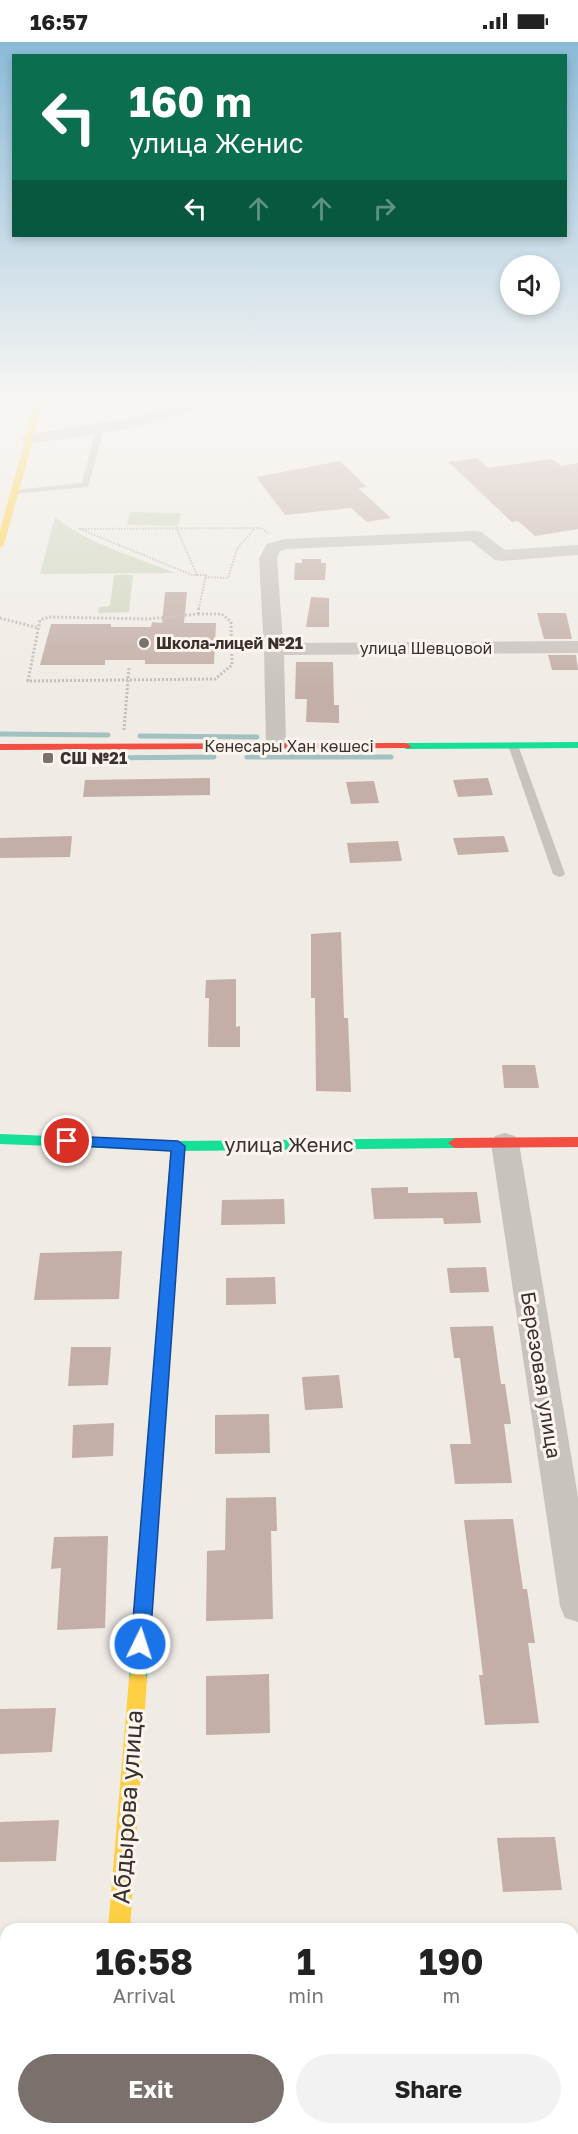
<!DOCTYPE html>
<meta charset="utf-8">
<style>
:root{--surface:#fff;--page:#f2f2f2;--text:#222;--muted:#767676;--accent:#7a716c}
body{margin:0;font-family:"Golos Text",sans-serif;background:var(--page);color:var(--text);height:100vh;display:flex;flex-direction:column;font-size:22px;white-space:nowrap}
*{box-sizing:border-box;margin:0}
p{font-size:20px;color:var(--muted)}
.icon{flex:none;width:33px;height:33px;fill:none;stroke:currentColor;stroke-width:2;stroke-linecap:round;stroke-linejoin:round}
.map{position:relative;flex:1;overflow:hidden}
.details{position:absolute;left:0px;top:1881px;width:579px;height:212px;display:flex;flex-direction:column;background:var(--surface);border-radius:18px 18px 0 0;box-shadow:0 3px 9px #0003}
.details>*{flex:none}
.banner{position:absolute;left:12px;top:12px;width:555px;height:183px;border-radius:0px;box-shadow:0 3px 9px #0003;background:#0b6e4f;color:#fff;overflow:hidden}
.fabs{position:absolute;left:500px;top:213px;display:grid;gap:12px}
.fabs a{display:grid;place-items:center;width:60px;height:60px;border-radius:50%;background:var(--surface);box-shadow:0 3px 9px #0003;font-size:30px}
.pin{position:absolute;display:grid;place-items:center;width:51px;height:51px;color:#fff;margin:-26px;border:3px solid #fff;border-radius:50%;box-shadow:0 2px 6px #0007}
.me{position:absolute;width:66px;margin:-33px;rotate:4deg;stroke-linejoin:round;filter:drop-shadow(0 0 4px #0008)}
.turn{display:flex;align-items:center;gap:21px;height:126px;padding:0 18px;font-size:27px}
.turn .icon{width:78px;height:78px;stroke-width:2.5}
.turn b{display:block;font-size:42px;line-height:51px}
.lanes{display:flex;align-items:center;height:57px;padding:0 18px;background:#0003;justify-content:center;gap:30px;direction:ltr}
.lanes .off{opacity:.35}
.eta{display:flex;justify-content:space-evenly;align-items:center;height:102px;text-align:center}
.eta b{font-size:36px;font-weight:700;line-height:42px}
.primary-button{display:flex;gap:12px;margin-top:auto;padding:12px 18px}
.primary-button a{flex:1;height:69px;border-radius:36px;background:var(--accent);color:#fff;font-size:24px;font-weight:700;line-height:69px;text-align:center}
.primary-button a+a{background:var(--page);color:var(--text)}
.status{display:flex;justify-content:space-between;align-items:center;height:42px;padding:0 30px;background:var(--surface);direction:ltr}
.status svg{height:16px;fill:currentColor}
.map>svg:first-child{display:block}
</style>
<div class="status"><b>16:57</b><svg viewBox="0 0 49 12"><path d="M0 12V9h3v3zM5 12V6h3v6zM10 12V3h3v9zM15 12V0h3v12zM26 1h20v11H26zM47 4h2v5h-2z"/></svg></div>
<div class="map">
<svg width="578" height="2092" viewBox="0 0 578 2092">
<rect width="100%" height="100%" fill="#f0ebe5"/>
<path fill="#d1d6bf" d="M130,470L181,471L178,484L127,483Z
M55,475C88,502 135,515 175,531L40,532Z
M114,533H133L129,570L98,571L99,565L110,564Z"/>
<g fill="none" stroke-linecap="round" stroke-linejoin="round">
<path stroke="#a1c2c1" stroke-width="5" d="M0,692L108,693
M140,694L257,695
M247,715H391
M94,716L214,715"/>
</g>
<path fill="#c3afa7" d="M477,416L488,426L552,417L561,424L578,421V487L535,494L518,479L512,480L448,420Z
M340,419L367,445L358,446L391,476L367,480L351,466L285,473L256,435Z
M302,517H321V521H326L325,538H294L295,521H302Z
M165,550H187L184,581H216L214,622H145V618H105V623H40L51,582H111V585H151L152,580L162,581Z
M311,555L329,556V585H306Z
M537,571H566L572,597H544Z
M548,613H576L578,628H552Z
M296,620H333L334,663H339V681L306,680L307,657H295Z
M210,736V753L83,755L85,738Z
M488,736L493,753L458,755L453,738Z
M374,739L379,761L351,762L346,740Z
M72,794L70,815L0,816V796Z
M504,794L509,810L458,813L453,796Z
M398,799L402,819L350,821L347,801Z
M341,890L344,976H348L351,1050L316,1049L315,956H311V892Z
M236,937V985L240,984V1005H208L209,956H205L206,938Z
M502,1023H535L539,1046H504Z
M408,1145V1151L477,1150L481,1181L444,1182L443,1176L374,1177L371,1146Z
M284,1157L285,1182L221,1183L222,1158Z
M122,1209L119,1257L34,1258L40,1211Z
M486,1225L489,1250L450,1251L447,1226Z
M275,1235L276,1262L226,1263V1236Z
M493,1284L501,1342H505L511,1382H504L512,1441L455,1442L450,1402H471L460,1316H454L450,1285Z
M71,1305H111L108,1343L68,1344Z
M339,1333L343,1366L305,1368L302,1335Z
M269,1372L270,1411L215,1412V1373Z
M114,1381L113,1414L72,1416L73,1383Z
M276,1455L277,1489H271L273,1577L206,1579L207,1509L225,1508L226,1456Z
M513,1477L523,1547H527L535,1601H528L539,1681L485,1683L479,1633H483L464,1478Z
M108,1494L105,1586L57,1588L61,1526L51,1527L54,1495Z
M269,1632L270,1691L206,1693V1634Z
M56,1666L52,1710L0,1712V1667Z
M59,1778L56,1819L0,1820V1780Z
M555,1795L562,1848L503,1850L497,1796Z"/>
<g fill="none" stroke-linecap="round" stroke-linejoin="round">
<path stroke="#c2bbb6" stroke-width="2" stroke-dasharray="1.5 1.5" stroke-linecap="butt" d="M176,485L197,533
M79,487L261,486L268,491
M80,487L192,533H206L199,566
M205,535L228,536L237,507L255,486"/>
<path stroke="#c2bbb6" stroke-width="3" stroke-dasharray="2 2" stroke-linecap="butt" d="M198,572L199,565
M198,572H222L231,580L232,623L215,637L28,639L40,578L49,575L148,577Z
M0,576L39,586
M124,688L129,625"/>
<path fill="#c9c3be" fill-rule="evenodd" d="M100,384L104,386L88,445L12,452L11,450L15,448L82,441L96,386Z
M513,700L518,703L565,832L563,834L559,835L553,832L508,703Z"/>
<path fill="#c9c3be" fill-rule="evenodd" d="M206,358H578V363L206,366L121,388L29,402L21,397L29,392L121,378Z
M475,489L481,490L505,508L578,503V513L501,519L495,518L471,499L287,507L280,509L277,516L283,601L578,599V611L284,613L286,704L283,708L276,710L269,708L266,704L264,607L259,516L267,502L285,497Z
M505,1091L515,1094L519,1101L578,1455V1580L565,1576L560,1564L491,1101L495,1094Z
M61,2086H108L105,2092H59Z"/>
<path fill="#16e098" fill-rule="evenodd" d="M578,700V706L406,707L401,704L406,701Z
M0,1092L178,1099L455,1096L462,1101L455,1106L178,1109L0,1102Z
M161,1327L167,1328L169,1333L147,1637L145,1643L138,1646L131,1643L129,1637L153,1333L155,1328Z"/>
<path fill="#ffcf43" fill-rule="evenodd" d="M36,358H44L4,503L0,506V488Z
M138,1628L145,1631L147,1637L130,1887H108L129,1637L131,1631Z"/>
<path fill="#f24e42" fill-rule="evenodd" d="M406,701L411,704L410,706L0,708V702Z
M578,1095V1105L455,1106L448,1101L455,1096Z
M178,1099L185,1104L169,1333L167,1338L161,1339L155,1338L153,1333L171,1104Z"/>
</g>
<linearGradient id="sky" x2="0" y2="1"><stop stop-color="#8bbad8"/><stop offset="0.55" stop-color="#f8f6f3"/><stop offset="1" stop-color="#f8f6f3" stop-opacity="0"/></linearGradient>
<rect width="578" height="651" fill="url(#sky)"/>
<path fill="#1a73e8" stroke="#114b97" stroke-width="1.5" d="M67,1094L178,1099L185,1104L150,1602L147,1608L140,1611L134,1608L131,1602L171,1109L62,1103L60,1099Z"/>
<g fill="#7a716c" stroke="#fbf5ee" stroke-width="2">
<circle cx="144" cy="601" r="6"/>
<rect x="42" y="710" width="12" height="12" rx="3"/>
</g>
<g text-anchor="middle" stroke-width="6" stroke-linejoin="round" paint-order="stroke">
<g font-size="16" font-weight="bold" fill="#3b302b" stroke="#fbf5ee" text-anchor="start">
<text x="156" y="607">Школа-лицей №21</text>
<text x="60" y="722">СШ №21</text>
</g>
<g font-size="16" fill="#3b302b" stroke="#fbf5ee">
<text x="426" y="612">улица Шевцовой</text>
<text x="289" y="710">Кенесары Хан көшесі</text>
</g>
<g font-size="20" fill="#3b302b" stroke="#fbf5ee">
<text x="289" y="1110">улица Женис</text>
<text transform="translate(541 1333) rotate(81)" y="7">Березовая улица</text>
</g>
<g font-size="24" fill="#3b302b" stroke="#fbf5ee">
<text transform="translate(128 1765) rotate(-86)" y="8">Абдырова улица</text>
</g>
</g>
</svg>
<div class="fabs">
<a><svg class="icon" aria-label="sound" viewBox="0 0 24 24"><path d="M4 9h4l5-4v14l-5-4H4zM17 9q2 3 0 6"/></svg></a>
</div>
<div class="pin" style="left:67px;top:1099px;background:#d93025"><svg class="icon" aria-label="arrive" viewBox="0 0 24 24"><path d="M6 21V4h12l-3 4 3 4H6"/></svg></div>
<svg class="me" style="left:140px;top:1602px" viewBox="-20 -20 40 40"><circle r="17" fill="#1a73e8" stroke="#fff" stroke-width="3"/><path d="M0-11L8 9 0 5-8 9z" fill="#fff"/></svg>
<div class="banner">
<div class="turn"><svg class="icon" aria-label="left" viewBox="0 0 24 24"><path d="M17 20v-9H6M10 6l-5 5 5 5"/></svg><div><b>160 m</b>улица Женис</div></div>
<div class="lanes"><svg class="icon" aria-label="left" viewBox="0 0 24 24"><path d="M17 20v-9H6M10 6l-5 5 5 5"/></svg><svg class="icon off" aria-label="ahead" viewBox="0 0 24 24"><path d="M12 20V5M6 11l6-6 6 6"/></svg><svg class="icon off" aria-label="ahead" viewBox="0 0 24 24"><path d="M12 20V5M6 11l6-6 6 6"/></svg><svg class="icon off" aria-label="right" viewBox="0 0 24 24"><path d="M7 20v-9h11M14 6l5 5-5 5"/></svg></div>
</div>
<section class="details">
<div class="eta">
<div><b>16:58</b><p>Arrival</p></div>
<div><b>1</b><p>min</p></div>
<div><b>190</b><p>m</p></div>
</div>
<div class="primary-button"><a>Exit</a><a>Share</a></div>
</section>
</div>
